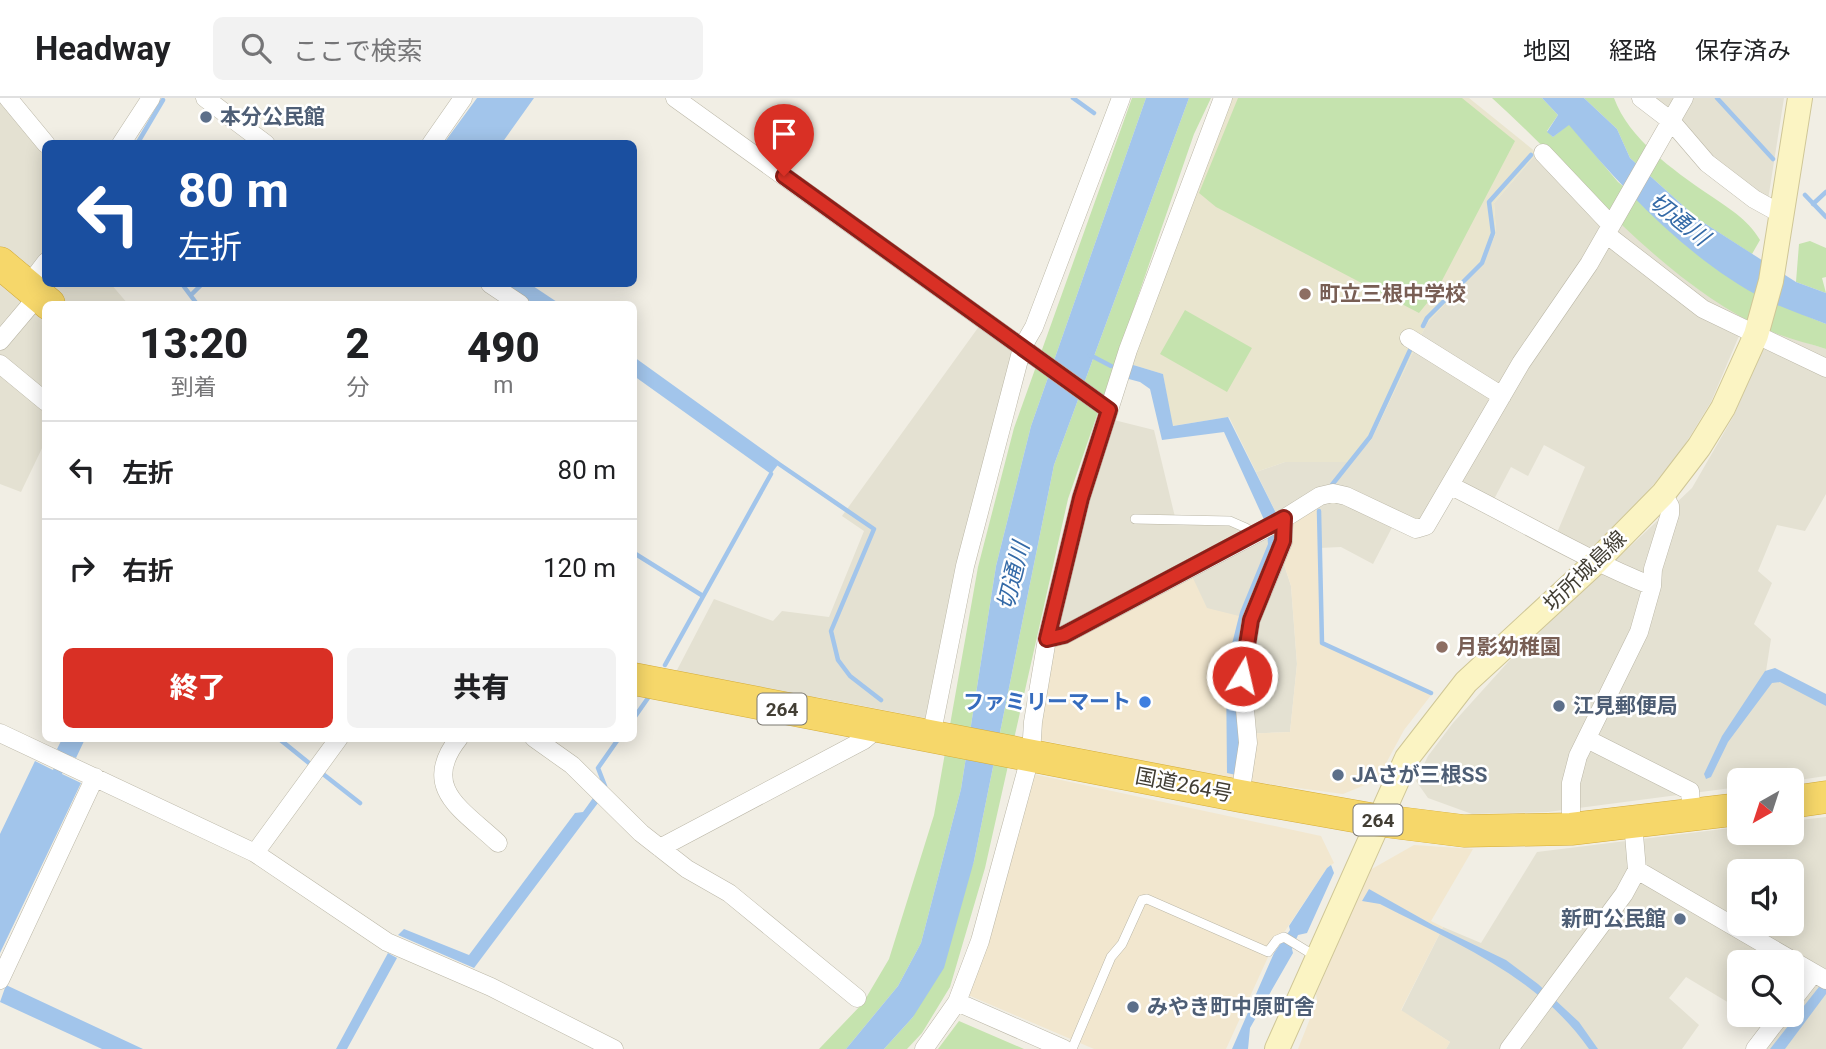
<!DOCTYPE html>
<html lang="ja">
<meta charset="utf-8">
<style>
:root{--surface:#fff;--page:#f2f2f2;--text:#202124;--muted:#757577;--line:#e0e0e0;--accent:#d93025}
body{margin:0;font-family:Roboto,"Noto Sans JP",sans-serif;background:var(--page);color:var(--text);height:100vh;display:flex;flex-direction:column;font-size:26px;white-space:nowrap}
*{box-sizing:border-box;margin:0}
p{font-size:23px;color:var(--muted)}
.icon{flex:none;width:38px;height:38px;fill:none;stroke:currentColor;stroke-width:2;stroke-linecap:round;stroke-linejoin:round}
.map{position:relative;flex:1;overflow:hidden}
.drawer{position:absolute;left:42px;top:203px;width:595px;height:441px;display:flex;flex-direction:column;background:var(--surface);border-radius:10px;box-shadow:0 4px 18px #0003}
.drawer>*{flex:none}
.hud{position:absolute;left:42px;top:42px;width:595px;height:147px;border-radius:10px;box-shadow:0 4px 18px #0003;background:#1a4fa0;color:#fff;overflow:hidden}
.needle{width:46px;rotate:219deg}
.tools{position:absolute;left:1727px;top:670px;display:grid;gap:14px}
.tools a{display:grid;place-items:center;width:77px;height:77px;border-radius:10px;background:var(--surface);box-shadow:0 4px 18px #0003;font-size:35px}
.pin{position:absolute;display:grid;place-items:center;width:60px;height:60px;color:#fff;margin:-72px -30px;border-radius:50% 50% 50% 0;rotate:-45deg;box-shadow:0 0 7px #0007}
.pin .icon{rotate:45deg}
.me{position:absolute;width:77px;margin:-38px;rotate:9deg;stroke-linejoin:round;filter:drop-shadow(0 0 5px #0008)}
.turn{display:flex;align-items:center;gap:24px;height:147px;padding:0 21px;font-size:32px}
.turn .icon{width:91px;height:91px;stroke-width:2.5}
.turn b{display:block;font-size:49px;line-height:60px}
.eta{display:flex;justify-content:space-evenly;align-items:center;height:119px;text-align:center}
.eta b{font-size:42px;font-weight:800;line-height:49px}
.cta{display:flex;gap:14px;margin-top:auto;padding:14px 21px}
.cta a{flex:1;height:80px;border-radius:10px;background:var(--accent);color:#fff;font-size:28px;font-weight:800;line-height:80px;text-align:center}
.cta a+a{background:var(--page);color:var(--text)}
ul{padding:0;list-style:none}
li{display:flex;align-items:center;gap:21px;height:98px;padding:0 21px;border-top:2px solid var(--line)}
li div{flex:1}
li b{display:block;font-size:26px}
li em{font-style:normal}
header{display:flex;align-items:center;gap:42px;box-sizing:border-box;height:98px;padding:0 35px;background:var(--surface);border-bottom:2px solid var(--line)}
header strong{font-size:33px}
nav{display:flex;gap:38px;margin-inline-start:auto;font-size:24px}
.search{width:490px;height:63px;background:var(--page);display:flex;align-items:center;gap:18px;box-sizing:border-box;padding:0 24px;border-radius:10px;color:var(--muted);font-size:26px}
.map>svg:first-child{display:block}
</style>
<header>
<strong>Headway</strong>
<div class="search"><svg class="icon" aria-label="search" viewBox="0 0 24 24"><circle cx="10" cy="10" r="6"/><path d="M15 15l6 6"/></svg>ここで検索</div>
<nav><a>地図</a><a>経路</a><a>保存済み</a></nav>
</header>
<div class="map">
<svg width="1826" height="951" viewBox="0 0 1826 951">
<rect width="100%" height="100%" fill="#f1eee4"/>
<path fill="#e4e1d2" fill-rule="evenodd" d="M0,0L46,46V186H111L128,206H46L45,344L21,394L0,386Z
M1649,0H1784L1768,102L1721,72Z
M1537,55L1694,188L1747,219L1711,304L1681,353L1626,420L1587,455L1556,437L1585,369L1544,347L1528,378L1511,369L1492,405L1447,385L1421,429L1398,418L1373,466L1341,449L1319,450L1318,410L1281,425L1256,374L1285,364H1349L1371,342L1427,225L1482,167L1496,135L1494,105Z
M980,227L1012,251L1002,311L930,621L816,599L814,606L676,574L714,501L773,523L782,513L829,519L864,433L842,418Z
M1770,233L1826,251V396L1805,433L1777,427L1758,473L1772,485L1754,526L1771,541L1766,573L1826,608V678L1792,683L1740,682L1739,689L1548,714L1472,716L1428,700L1416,683L1428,658L1453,625L1509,563L1692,390L1733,319Z
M1114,322L1154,332L1175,419L1229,420L1254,429L1280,454L1291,488L1297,566L1290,634L1243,636L1055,546L1086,401Z
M1826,719V951H1759L1773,932L1749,917H1792V864H1740L1739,911L1686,879L1669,900L1699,927L1682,951H1446L1450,944L1401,913L1443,829L1481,845L1537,754L1739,729L1740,735H1792V723ZM1740,774H1792V826H1740Z"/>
<path fill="#f2e7cf" d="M1318,410L1322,545L1432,596L1404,632L1377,682L1343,696L1239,682L1041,642L1042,613L1055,546L1192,478L1207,510L1247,520L1243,636L1290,634L1297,566L1291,488L1280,454L1281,425Z
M1033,676L1321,738L1334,765L1327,770L1269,857L1226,951H1094L968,897Z
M1414,747L1473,751L1431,823L1443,829L1401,912L1450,944L1446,951H1298L1317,903L1316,896L1370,772Z"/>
<path fill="#e9e5ce" d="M1230,0H1469L1537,55L1494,105L1496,135L1482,167L1427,225L1371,342L1349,364H1285L1256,374L1229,319L1172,328L1163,276L1130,266Z"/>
<path fill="#c5e3ae" d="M1132,0H1146L1031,328L996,468L961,691L921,845L898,888L846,951H819L863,905L889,861L934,717L978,469L1014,330Z
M1189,0H1211L1194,36L1068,401L985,770L950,889L922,935L907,951H884L913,919L974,763L1054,367Z
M1238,0H1462L1515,43L1436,194L1419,215L1216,109L1199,95Z
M1492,0H1542L1558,17L1547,33L1553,39L1569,26L1618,84L1765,201L1826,226V251C1808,245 1788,241 1770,233C1662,186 1578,77 1492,0Z
M1584,0H1614C1629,41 1673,72 1708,96C1728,110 1747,120 1760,142L1752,156L1698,121L1630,60L1617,31Z
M1810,143L1826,150V179L1822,180L1826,195L1796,184L1799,146Z
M1185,212L1252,250L1227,294L1160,256Z
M959,923L1024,951H938Z"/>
<path fill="#a2c5eb" d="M477,0H534L502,45H444Z
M1146,0H1189L1054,367L974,763L944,870L913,919L884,951H846L898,888L921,845L961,691L996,468L1031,328Z
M1542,0H1584L1617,31L1630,60L1698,121L1796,184L1826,195V226C1806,218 1785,211 1766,202C1688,162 1624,92 1569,27L1553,39L1547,34L1558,17Z
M505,186H530L560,206H534Z
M634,259L780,364L771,376L634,278Z
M1130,266L1163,276L1173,328L1228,319L1281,425L1247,520L1243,636L1236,677L1227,675L1226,570L1240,514L1268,446L1266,426L1224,334L1162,342L1150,291L1140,284L1125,280Z
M1775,570L1826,596V608L1780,584L1772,585L1728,644L1711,679L1706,681L1704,676L1722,638L1765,573Z
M62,641H85L76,660L71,658L62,676L81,685L0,855V736L35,663L53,672L61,654L57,651Z
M593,700L598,705L474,870L398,837L404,831L469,857L575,715L583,714Z
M1331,767L1334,775L1307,835L1298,837L1292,851L1293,855L1250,930L1248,951H1232L1274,855L1290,832L1289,828L1327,770Z
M1369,791L1433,827L1506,862L1538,886L1579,924L1598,951H1589C1539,879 1456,845 1380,806L1362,803Z
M388,855L397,860L347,951H336Z
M1826,880V896L1785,951H1770Z
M6,887L143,951H102L0,904Z"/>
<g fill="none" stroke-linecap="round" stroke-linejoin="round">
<path stroke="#a2c5eb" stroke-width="4.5" d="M1073,0L1094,15
M1717,0L1773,61
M137,46L163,2
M1805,97L1826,119
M1813,106L1826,94
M182,186L197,206
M191,197L202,186
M1423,228L1427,220L1482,165L1493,135L1489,104L1531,57
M1090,257L1111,268
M779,366L874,431L831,533L838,562L850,578L881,602
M1331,388L1370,339L1411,250
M1319,413L1322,545L1431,595
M634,455L703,498
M665,567L771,376
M634,620L648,600
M278,640L309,665
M323,676L360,705
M605,688L598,670L619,640"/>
<g stroke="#bbb7a7" stroke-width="10">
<path id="lane" d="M1135,421L1230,423L1246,430L1253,437
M1072,951L1111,859L1122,846L1142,802L1147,801L1268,854L1277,842L1284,839L1315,858"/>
</g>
<g stroke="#bbb7a7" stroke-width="19">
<path id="street" d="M8,0L46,46
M205,0L266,46
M675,0L1109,312
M1641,0L1671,23L1707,65L1754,101L1783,117
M121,46L151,0
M431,46L463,0
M1543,55L1611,127
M1606,136L1703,211L1826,270
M490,186L520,206
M27,189L46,164
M1409,240L1502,298
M0,243L38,198
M0,266L46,304
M1451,388C1518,421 1582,460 1652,488
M1047,541L1064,537L1280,423L1320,398L1333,395L1346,398L1416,431L1426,428L1521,265L1589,166L1684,0
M0,635L255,755L387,844L491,889L614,951
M931,639L965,468L1022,250L1034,229L1121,0
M459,640C419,690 463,712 498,745
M534,640L572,667L641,735L687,771L729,795L857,900
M1587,641L1690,693L1692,717
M1240,698L1248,645L1242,578L1251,522L1283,444L1284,420
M1571,731V685L1578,658L1639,534L1652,488L1653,471L1670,416V408L1663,396
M660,750L864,642L878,630
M255,755L339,640
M1637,772L1826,882
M0,882L95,679
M1792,903L1813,876
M957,904L1064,951
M924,951L957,904L980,843L1031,656L1033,624L1047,541L1081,400L1128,252L1223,0
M1509,951L1624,796L1637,772L1633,725
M1755,951L1781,917"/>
</g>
<g stroke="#cfc696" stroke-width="26">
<path id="secondary" d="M1277,951L1407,660L1466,584L1595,465L1663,396L1699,349L1723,310L1756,237L1771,183L1800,0"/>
</g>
<g stroke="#d4ac3a" stroke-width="33">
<path id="highway" d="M0,165L49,206
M634,581L1240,698L1376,722L1464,733L1571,731L1740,711
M1792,704L1826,699"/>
</g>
<use href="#lane" stroke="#fff" stroke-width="9"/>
<use href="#street" stroke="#fff" stroke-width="18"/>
<use href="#secondary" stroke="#fbf4c3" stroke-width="24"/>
<use href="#highway" stroke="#f6d76a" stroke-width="32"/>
</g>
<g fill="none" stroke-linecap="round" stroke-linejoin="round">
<g stroke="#8d1f18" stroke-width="18">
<path id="route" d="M784,78L1109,312L1081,400L1047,541L1064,537L1284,420L1283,443L1251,522L1242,578"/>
</g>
<use href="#route" stroke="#d93025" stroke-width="12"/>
</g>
<g fill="#5c6f8a" stroke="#fff" stroke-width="2.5">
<circle cx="206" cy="19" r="7"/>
<circle cx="1559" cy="608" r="7"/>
<circle cx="1338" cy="677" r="7"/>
<circle cx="1680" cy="821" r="7"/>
<circle cx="1133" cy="909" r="7"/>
</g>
<g fill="#8d6e63" stroke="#fff" stroke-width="2.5">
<circle cx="1305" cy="196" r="7"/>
<circle cx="1442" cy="549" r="7"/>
</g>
<circle fill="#3f7fe0" stroke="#fff" stroke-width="2.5" cx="1145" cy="604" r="7"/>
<g text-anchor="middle" stroke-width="5" stroke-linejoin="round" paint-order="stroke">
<g fill="#fff" stroke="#7b7871" stroke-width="2">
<rect x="757.5" y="595.5" width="49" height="31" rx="5"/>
<rect x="1353.5" y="706.5" width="49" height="31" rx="5"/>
</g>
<g font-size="19" font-weight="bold" fill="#423e34">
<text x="782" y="618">264</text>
<text x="1378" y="729">264</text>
</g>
<g font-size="21" font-weight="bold" fill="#4e5e75" stroke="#fff" text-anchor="start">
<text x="220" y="26">本分公民館</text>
<text x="1573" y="615">江見郵便局</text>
<text x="1352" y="684">JAさが三根SS</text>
<text x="1666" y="828" text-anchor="end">新町公民館</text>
<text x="1147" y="916">みやき町中原町舎</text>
</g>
<g font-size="21" font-weight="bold" fill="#785e54" stroke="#fff" text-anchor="start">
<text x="1319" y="203">町立三根中学校</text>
<text x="1456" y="556">月影幼稚園</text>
</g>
<g font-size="21" fill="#423e34" stroke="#fff">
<text transform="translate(1585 473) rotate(-44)" y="7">坊所城島線</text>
<text transform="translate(1184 687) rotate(11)" y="7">国道264号</text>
</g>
<g font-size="21" font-weight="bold" fill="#366cbe" stroke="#fff" text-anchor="end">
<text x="1131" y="611">ファミリーマート</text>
</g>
<g font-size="23" font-style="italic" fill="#346aa7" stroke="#fff">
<text transform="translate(1679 121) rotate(38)" y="8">切通川</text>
<text transform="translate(1013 478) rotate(-76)" y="8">切通川</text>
</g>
</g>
</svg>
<div class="tools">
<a><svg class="needle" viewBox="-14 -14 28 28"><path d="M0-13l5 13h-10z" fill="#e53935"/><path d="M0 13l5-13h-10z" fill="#757577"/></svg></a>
<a><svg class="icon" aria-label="sound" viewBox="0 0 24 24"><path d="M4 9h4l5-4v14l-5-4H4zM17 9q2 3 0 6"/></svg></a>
<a><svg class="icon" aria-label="search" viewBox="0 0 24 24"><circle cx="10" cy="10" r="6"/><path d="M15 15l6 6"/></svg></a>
</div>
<div class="pin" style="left:784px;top:78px;background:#d93025"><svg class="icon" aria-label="arrive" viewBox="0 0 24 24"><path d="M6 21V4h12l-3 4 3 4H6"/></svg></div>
<svg class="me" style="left:1242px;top:578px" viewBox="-20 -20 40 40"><circle r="17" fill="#d93025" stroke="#fff" stroke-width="3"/><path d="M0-11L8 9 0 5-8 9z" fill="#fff"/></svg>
<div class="hud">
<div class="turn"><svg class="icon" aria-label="left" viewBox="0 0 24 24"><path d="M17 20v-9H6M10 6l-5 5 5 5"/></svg><div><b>80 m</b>左折</div></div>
</div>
<section class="drawer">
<div class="eta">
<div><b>13:20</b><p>到着</p></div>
<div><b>2</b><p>分</p></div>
<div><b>490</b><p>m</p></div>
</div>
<ul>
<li><svg class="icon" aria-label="left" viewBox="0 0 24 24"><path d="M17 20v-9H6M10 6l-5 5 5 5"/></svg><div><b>左折</b></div><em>80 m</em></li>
<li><svg class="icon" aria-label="right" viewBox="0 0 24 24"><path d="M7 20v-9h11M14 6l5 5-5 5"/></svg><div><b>右折</b></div><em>120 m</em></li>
</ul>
<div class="cta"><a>終了</a><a>共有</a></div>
</section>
</div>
